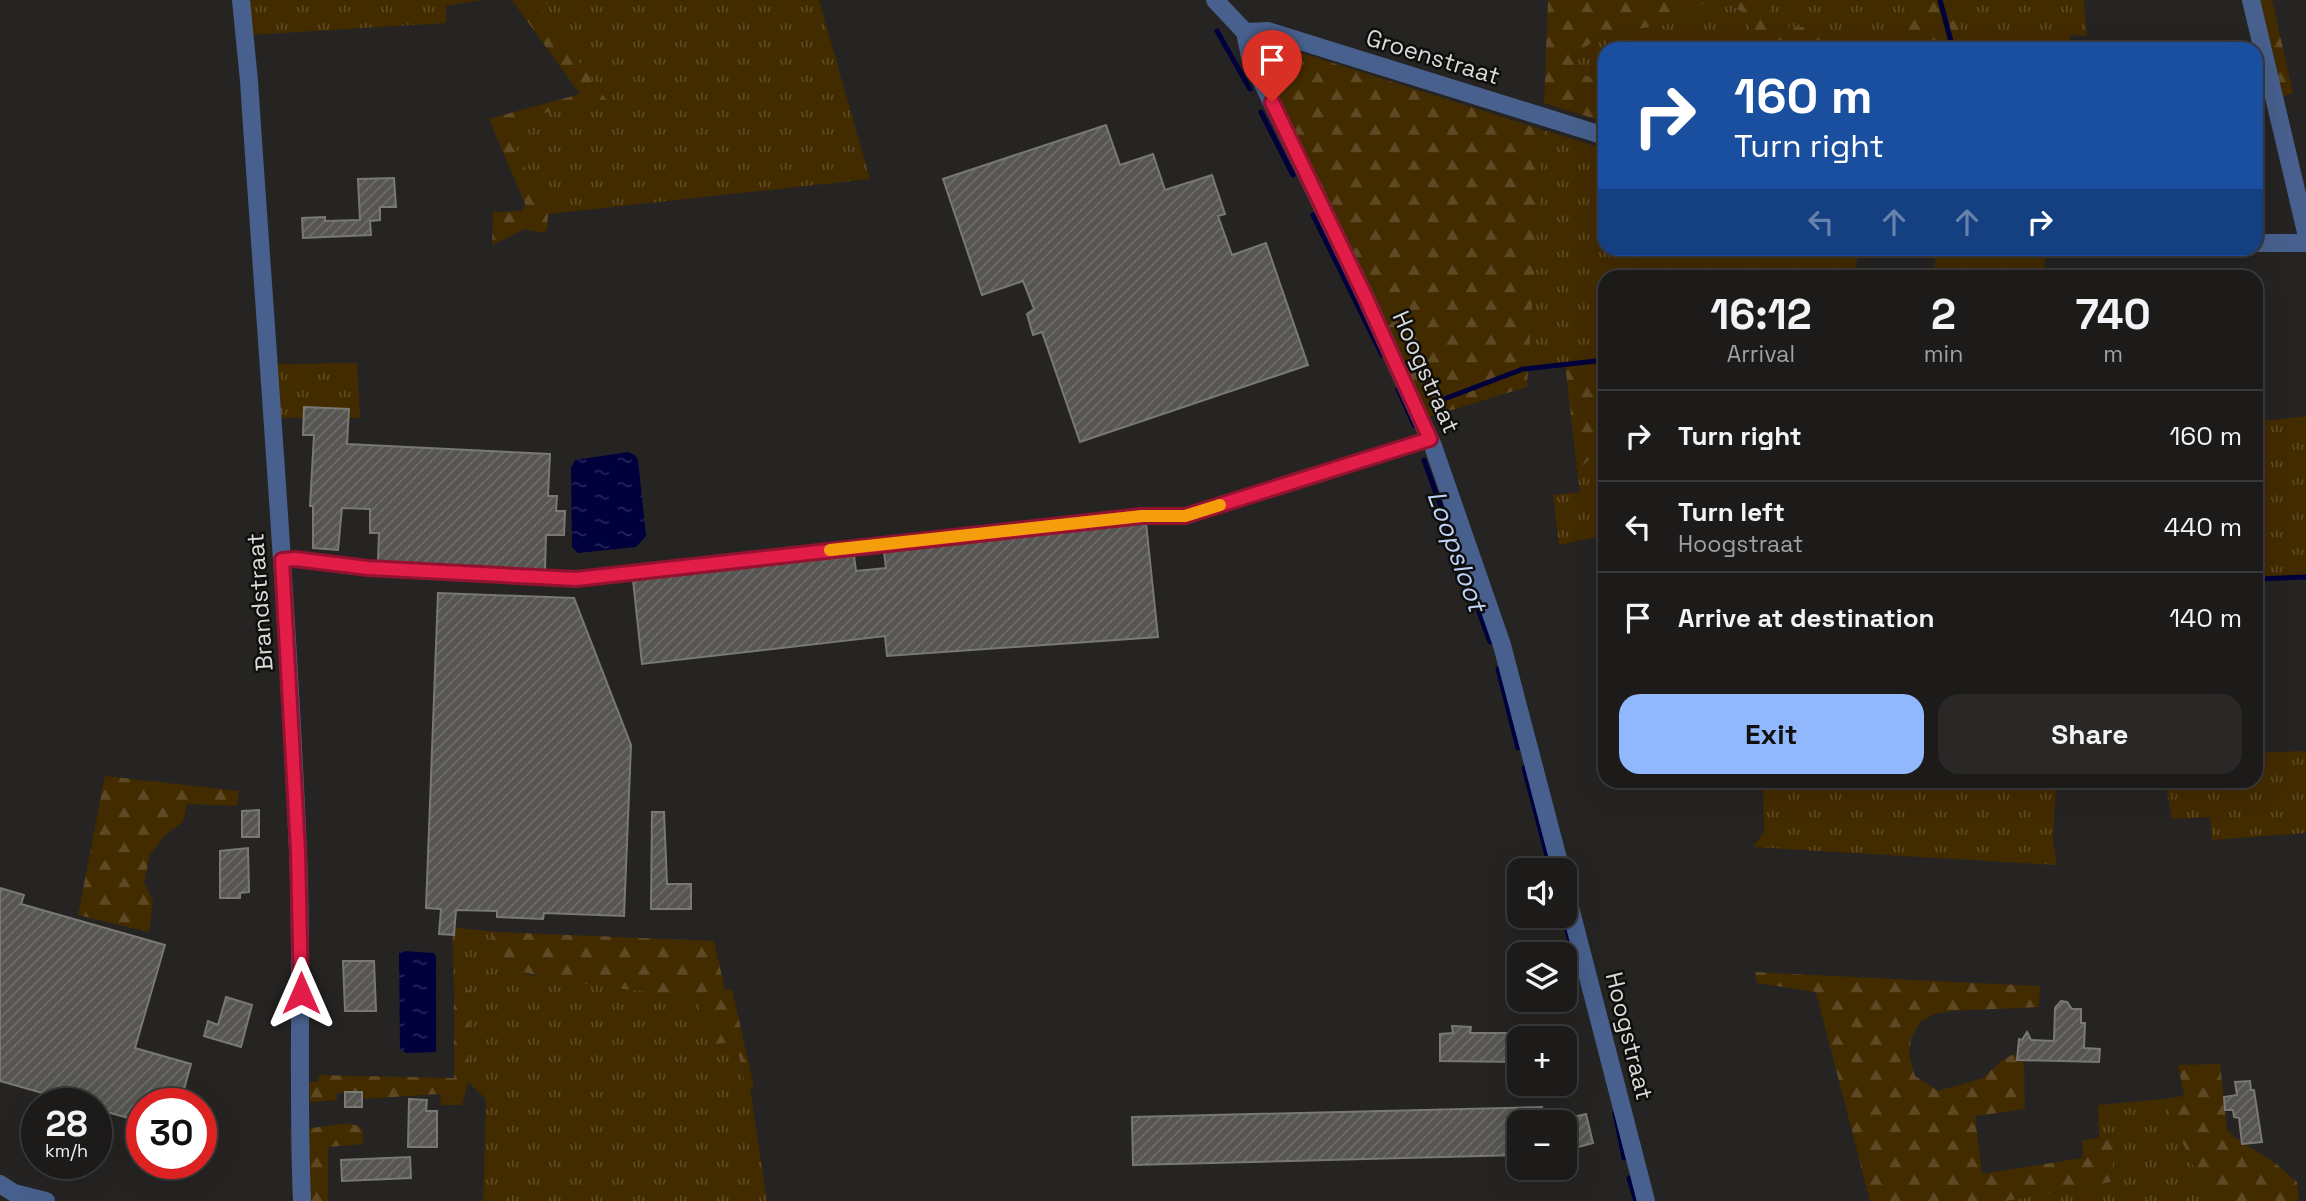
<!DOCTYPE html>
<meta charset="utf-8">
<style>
:root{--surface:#1c1b1a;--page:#292827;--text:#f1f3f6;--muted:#a0a1a2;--line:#3a3939;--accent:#91b8fd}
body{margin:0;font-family:"Space Grotesk",sans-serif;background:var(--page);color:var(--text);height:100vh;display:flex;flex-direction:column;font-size:26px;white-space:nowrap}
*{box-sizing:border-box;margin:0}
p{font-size:23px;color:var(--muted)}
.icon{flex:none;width:38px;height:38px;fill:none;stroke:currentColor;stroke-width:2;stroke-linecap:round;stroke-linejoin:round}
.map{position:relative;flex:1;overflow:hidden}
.side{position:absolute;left:1598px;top:270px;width:665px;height:518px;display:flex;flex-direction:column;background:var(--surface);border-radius:21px;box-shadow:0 7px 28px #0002,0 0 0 2px var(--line)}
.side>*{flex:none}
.hud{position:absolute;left:1598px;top:42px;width:665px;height:214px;border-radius:21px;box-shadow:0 7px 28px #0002,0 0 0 2px var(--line);background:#1a4fa0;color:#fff;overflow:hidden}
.fabs{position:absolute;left:1507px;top:858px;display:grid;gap:14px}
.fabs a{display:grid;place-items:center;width:70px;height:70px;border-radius:14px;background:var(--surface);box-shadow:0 7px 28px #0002,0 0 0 2px var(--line);font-size:35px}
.speed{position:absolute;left:21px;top:1088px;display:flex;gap:14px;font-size:35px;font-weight:700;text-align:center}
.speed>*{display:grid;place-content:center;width:91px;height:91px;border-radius:50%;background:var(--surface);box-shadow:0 7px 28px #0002,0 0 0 2px var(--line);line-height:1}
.speed small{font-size:18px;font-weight:400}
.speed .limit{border:10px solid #d22;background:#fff;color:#111}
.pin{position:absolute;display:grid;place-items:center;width:60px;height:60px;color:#fff;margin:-72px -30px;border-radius:50% 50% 50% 0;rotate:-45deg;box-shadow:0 0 7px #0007}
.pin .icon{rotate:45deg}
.me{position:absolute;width:77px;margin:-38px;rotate:0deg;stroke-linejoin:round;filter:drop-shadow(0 0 5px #0008)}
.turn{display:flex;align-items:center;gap:24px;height:147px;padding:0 21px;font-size:32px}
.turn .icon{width:91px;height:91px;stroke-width:2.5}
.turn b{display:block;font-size:49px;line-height:60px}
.lanes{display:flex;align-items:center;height:66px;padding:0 21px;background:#0003;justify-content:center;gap:35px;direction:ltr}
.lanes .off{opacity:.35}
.eta{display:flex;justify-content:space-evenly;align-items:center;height:119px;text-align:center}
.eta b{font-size:42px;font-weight:600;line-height:49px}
.primary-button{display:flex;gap:14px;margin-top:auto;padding:14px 21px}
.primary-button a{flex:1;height:80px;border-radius:21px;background:var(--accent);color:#111;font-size:28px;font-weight:600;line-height:80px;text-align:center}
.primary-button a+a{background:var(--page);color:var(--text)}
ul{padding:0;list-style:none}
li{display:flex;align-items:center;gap:21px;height:91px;padding:0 21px;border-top:2px solid var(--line)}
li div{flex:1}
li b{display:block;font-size:26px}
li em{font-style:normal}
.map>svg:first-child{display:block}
</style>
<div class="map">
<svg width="2306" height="1201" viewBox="0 0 2306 1201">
<defs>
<pattern id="grass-tufts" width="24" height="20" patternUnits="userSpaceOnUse" patternTransform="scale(1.75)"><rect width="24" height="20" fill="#432b00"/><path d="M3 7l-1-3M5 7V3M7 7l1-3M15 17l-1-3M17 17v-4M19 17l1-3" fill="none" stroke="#5e4924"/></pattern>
<pattern id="forest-firs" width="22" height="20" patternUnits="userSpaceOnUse" patternTransform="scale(1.75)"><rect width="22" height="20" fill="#432b00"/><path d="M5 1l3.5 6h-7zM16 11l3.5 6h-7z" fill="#5e4924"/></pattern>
<pattern id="water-ripples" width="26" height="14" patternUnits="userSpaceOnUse" patternTransform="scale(1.75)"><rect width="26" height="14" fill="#00003d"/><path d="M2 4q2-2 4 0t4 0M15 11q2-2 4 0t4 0" fill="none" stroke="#252558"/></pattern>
<pattern id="building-hatch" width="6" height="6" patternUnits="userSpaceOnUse" patternTransform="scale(1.75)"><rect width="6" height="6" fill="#565552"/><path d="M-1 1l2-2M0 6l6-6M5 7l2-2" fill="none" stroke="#6e6d6a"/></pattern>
</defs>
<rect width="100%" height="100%" fill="#262422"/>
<path fill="url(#grass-tufts)" d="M247,0H481L446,6V23L251,35Z
M551,0H819L870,179L548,214L515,147L517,129L533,114L609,105L540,9Z
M1708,0H1722L1749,16L1751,49H1605V82L1575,72L1578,51L1597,40L1631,30L1679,22Z
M1772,0H1908L1906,49H1830L1826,39L1766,26Z
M1949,0H2084L2087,36L2070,35L2071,49H1966Z
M1543,130L1605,149V248L1857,249L1856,276H1605V357L1528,368Z
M1994,248L2045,251L2044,276H1934L1936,249Z
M357,363L360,418H276L274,364Z
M2306,416V578L2256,579V422Z
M1605,447V535L1559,545L1553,495L1580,492L1577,470Z
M2306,751V833L2212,840L2210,817L2172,819L2165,781L2256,780V753Z
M1763,781H2056L2053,841L2057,865L1753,847L1764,832Z
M452,927L495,932L486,947L529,975L692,997L699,1006L714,1044L736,1042L746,1088H750L767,1201H483L486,1099L468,1082L470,991L454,992Z
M2163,1099L2209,1201H2006L2111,1182L2115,1134L2099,1138L2098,1105Z"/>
<path fill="url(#forest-firs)" d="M512,0H551L541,9L610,105L533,114L517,129L515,147L548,214L547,230L541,233L525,229L492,245L493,212L522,211L525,204L489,119L580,94Z
M1548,0H1708L1679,22L1631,30L1597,40L1578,51L1575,72L1605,82V122L1544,103Z
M1722,0H1772L1766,26L1804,27L1819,31L1830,49H1751L1749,16Z
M1908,0H1949L1966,49H1906Z
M2258,0H2272L2293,93L2282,97Z
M1264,41L1543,130L1527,387L1429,417L1253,46L1257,42Z
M1605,357V447L1577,470L1565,363Z
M105,776L239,791L237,806L187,804L183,822L165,835L150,855L144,882L153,901L149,932L78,915Z
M495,932L714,941L725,990L732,989L754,1087L746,1089L736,1042L714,1044L699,1006L692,997C657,992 508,980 490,957C488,954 488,950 486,947Z
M1755,972L2040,986L2039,1007L1952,1011L1935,1014L1921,1021L1911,1039L1909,1054L1915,1076L1938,1091L1983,1078L2001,1061L2014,1054L2024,1063L2025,1109L1975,1116L1982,1174L2083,1158L2082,1141L2115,1134L2111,1182L2006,1201H1870L1816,992L1757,983Z
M470,990L468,1082L462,1105H441L440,1094L362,1099L361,1091L337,1093V1100L310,1102L309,1082H318L319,1075L454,1078V992Z
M2220,1064L2227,1130L2233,1136L2275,1163L2297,1182L2299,1201H2209L2163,1099L2184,1096L2178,1065Z
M348,1123L358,1126L363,1131V1144L328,1147V1201H293L290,1131Z"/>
<path fill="url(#water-ripples)" d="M628,452L635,455L638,460L646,536L636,547L578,553L572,547L571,468L575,460Z
M403,951L434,953L436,957V1052L406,1053L400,1049L399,953Z"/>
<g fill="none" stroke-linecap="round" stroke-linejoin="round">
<path stroke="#00003d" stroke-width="5" d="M1940,0L1953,49
M1217,31L1250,89
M1261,112L1293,175
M1313,215L1382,355
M1398,389L1414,425
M1431,404L1523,369L1605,360
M1424,460L1490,642
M2256,579L2306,577
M1498,669L1518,748
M1524,768L1551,870
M1563,915L1571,944
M1615,1113L1624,1158
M1629,1178L1636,1201"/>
</g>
<path fill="url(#building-hatch)" stroke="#797875" stroke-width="2" d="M1106,125L1120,165L1153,154L1165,190L1212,175L1225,214L1218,216L1232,255L1266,243L1308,365L1080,442L1042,332L1033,335L1027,314L1034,309L1023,281L982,295L943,179Z
M394,178L396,207H380V220L370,221L371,235L303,238L302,218L325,217V221L360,220L358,179Z
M304,407L349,409L347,444L550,454L548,496H557L556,511H565L564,535H546L545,570L378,561L379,533H370V509L342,508L338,550L313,548V506H310L314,435H303Z
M1146,523L1158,637L887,656L885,636L642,664L633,580L854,556L856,571L886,568L884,552Z
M438,593L574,598L631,745L624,916L544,913L543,919L497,917V911L456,910L454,935L439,934L441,909L426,908Z
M259,810V837H242V811Z
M652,812H664L667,884H691V909H651Z
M248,848L249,892L240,893V898H220V851Z
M0,888L24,895L21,904L165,945L135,1048L191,1064L180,1104H142V1122L96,1109V1104H81L0,1081Z
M343,961H374L376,1011H345Z
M226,997L252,1005L241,1047L204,1036L208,1021L218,1025Z
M2061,1001L2067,1002L2072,1009H2081V1023H2085L2084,1048L2100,1049L2099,1062L2017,1060L2019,1039L2022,1040L2027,1032L2031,1040L2054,1041L2055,1008Z
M1452,1026L1471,1027L1470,1033H1519V1062L1440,1061V1034L1453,1033Z
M2250,1081L2251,1090H2254L2262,1142L2242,1144L2239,1118L2234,1117L2233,1110H2225L2224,1097L2237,1095L2235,1082Z
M345,1092H362V1107H345Z
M409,1099L427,1100L426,1111H437V1147H408Z
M1542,1107V1122H1519V1155L1133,1165L1132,1117Z
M1586,1114L1593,1143L1564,1151V1119Z
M410,1157L411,1178L342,1181L341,1160Z"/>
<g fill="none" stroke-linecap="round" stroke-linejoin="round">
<path stroke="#47608d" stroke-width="10" d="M282,560L295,559L368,568L576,579L1142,516H1185L1430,439"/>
<path stroke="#47608d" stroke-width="18" d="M241,0L249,81C266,338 287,594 298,852C303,968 297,1085 302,1201
M1215,0L1245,32L1250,57L1365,296L1433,446L1502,645L1561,870
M2251,0L2306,232
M1245,32L1268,31L1605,136
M2256,243H2306
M1564,884L1646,1201
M0,1184L14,1193L46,1201"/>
</g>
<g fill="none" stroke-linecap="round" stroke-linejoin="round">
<g stroke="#92132f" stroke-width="18">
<path id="route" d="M301,993L298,851L282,560L295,559L368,568L576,579L1142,516H1185L1430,439L1365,296L1272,102"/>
</g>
<use href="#route" stroke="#e11d48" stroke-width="12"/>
<path stroke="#f59e0b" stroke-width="12" d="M830,550L1142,516H1185L1220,505"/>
</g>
<g text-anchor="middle" stroke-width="5" stroke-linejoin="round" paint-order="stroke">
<g font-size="24" fill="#dbdad8" stroke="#0e0e0d">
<text transform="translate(1433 57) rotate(17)" y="8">Groenstraat</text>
<text transform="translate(1426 372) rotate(66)" y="8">Hoogstraat</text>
<text transform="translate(260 602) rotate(-94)" y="8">Brandstraat</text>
<text transform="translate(1629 1036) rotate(76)" y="8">Hoogstraat</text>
</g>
<g font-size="26" font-style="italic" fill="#bdd3f9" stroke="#0e0e0d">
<text transform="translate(1457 551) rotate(70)" y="9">Loopsloot</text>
</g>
</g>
</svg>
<div class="fabs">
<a><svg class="icon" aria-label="sound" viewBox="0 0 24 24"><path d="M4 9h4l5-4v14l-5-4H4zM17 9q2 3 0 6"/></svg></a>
<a><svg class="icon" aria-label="layers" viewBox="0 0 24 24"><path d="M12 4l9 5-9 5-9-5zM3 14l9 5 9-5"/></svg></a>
<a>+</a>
<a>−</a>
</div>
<div class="speed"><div>28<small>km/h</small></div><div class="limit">30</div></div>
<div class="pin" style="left:1272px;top:102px;background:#d93025"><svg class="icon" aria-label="arrive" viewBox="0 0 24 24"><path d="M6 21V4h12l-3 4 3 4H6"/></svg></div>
<svg class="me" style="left:301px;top:993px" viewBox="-20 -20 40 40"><path d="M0-17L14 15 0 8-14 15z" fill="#e11d48" stroke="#fff" stroke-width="4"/></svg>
<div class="hud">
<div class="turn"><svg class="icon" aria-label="right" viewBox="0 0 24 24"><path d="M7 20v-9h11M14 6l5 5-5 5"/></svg><div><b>160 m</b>Turn right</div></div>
<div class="lanes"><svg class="icon off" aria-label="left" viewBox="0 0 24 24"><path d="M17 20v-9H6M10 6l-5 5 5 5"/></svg><svg class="icon off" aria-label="ahead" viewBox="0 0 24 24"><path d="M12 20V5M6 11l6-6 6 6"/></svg><svg class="icon off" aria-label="ahead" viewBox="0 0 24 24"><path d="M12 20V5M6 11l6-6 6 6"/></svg><svg class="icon" aria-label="right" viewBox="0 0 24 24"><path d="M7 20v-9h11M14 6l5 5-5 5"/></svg></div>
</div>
<section class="side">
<div class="eta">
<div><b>16:12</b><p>Arrival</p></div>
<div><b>2</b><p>min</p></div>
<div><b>740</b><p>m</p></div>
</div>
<ul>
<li><svg class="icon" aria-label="right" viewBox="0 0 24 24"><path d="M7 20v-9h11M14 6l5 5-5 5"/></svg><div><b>Turn right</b></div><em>160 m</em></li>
<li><svg class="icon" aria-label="left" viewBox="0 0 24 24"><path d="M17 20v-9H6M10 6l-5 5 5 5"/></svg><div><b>Turn left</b><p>Hoogstraat</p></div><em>440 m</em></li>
<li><svg class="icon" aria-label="arrive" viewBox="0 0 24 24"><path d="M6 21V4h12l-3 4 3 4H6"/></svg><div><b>Arrive at destination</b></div><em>140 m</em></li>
</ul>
<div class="primary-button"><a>Exit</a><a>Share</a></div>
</section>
</div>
